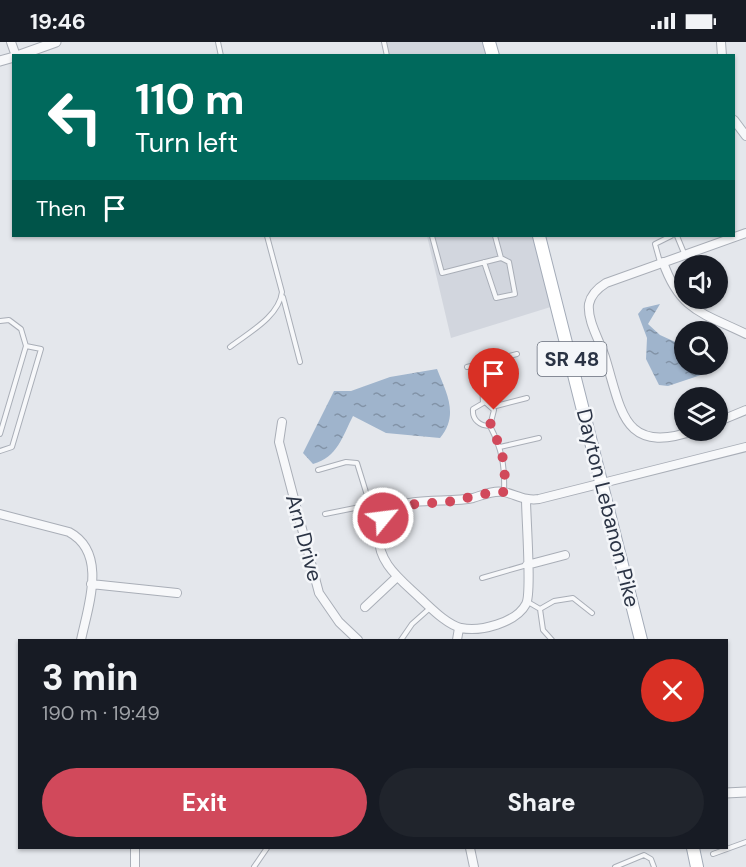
<!DOCTYPE html>
<meta charset="utf-8">
<style>
:root{--surface:#171b24;--page:#20242c;--text:#f1f3f6;--muted:#9ea1a6;--accent:#d1495b}
body{margin:0;font-family:"DM Sans",sans-serif;background:var(--page);color:var(--text);height:100vh;display:flex;flex-direction:column;font-size:22px;white-space:nowrap}
*{box-sizing:border-box;margin:0}
p{font-size:20px;color:var(--muted)}
.icon{flex:none;width:33px;height:33px;fill:none;stroke:currentColor;stroke-width:2;stroke-linecap:round;stroke-linejoin:round}
.map{position:relative;flex:1;overflow:hidden}
.drawer{position:absolute;left:18px;top:597px;width:710px;height:210px;display:flex;flex-direction:column;background:var(--surface);border-radius:0px;box-shadow:0 2px 4px #0004}
.drawer>*{flex:none}
.guide{position:absolute;left:12px;top:12px;width:723px;height:183px;border-radius:0px;box-shadow:0 2px 4px #0004;background:#00695c;color:#fff;overflow:hidden}
.tools{position:absolute;left:674px;top:213px;display:grid;gap:12px}
.tools a{display:grid;place-items:center;width:54px;height:54px;border-radius:50%;background:var(--surface);box-shadow:0 2px 4px #0004;font-size:30px}
.pin{position:absolute;display:grid;place-items:center;width:51px;height:51px;color:#fff;margin:-62px -26px;border-radius:50% 50% 50% 0;rotate:-45deg;box-shadow:0 0 6px #0007}
.pin .icon{rotate:45deg}
.me{position:absolute;width:66px;margin:-33px;rotate:61deg;stroke-linejoin:round;filter:drop-shadow(0 0 4px #0008)}
.turn{display:flex;align-items:center;gap:21px;height:126px;padding:0 24px;font-size:27px}
.turn .icon{width:78px;height:78px;stroke-width:2.5}
.turn b{display:block;font-size:42px;line-height:51px}
.then{display:flex;align-items:center;height:57px;padding:0 24px;background:#0003;gap:12px;font-size:22px}
.round{display:grid;place-items:center;flex:none;width:63px;height:63px;border-radius:32px;background:var(--page)}
.head{display:flex;align-items:center;justify-content:space-between;height:102px;padding:0 24px}
h1{font-size:36px;font-weight:800;line-height:45px}
.action{display:flex;gap:12px;margin-top:auto;padding:12px 24px}
.action a{flex:1;height:69px;border-radius:36px;background:var(--accent);color:#fff;font-size:24px;font-weight:800;line-height:69px;text-align:center}
.action a+a{background:var(--page);color:var(--text)}
.status{display:flex;justify-content:space-between;align-items:center;height:42px;padding:0 30px;background:var(--surface);direction:ltr}
.status svg{height:16px;fill:currentColor}
.map>svg:first-child{display:block}
</style>
<div class="status"><b>19:46</b><svg viewBox="0 0 49 12"><path d="M0 12V9h3v3zM5 12V6h3v6zM10 12V3h3v9zM15 12V0h3v12zM26 1h20v11H26zM47 4h2v5h-2z"/></svg></div>
<div class="map">
<svg width="746" height="825" viewBox="0 0 746 825">
<defs>
<pattern id="water-ripples" width="26" height="14" patternUnits="userSpaceOnUse" patternTransform="scale(1.5)"><rect width="26" height="14" fill="#9fb4cc"/><path d="M2 4q2-2 4 0t4 0M15 11q2-2 4 0t4 0" fill="none" stroke="#8293a7"/></pattern>
</defs>
<rect width="100%" height="100%" fill="#e4e7ec"/>
<path fill="#d2d6de" d="M382,0H489L493,13H385Z
M427,194H539L557,263L451,296Z"/>
<path fill="url(#water-ripples)" d="M660,262L648,282L660,293L684,304V322L716,323V328L668,344L659,343L646,317L647,296L638,272L643,266Z
M437,327C447,352 459,373 440,396L386,391L353,374C342,395 338,415 313,422L303,411L334,349H351L390,335Z"/>
<g fill="none" stroke-linecap="round" stroke-linejoin="round">
<g stroke="#a9aeb7" stroke-width="6">
<path id="service" d="M218,0L221,14
M384,0L387,14
M432,194L442,231L501,216L495,194
M677,194L684,211
M484,220L496,256L515,252L509,220L501,216
M660,220L655,202L671,194
M283,255L300,320
M0,279L9,278L21,287L26,304L0,392
M230,305C248,291 279,275 282,250L267,194
M481,321L483,361
M467,325L517,312
M492,365L527,356
M490,384L494,368L485,360L473,367C472,378 480,384 490,384C502,407 505,424 504,450
M500,405L539,396
M0,409L12,405L41,307L26,304
M318,428L346,420L357,421L370,463L383,475
M325,472L370,463
M482,536L527,523
M528,560L540,567L554,559L573,556L592,571
M540,567L543,588L552,598
M401,598L412,582L430,566
M713,812L746,800
M254,825L267,806
M615,825L644,813L651,817L654,825"/>
</g>
<g stroke="#a9aeb7" stroke-width="10">
<path id="minor" d="M11,0L16,14
M721,0L722,14
M734,78L746,94
M663,220C680,269 703,271 746,292
M282,380L279,400L319,551L339,580L358,598
M717,380L746,368
M696,388C623,414 622,370 605,315C600,299 587,279 589,262C591,252 598,246 606,241L746,191
M526,457C526,476 532,552 526,562C516,581 480,590 461,586C446,582 431,566 420,556C400,537 376,520 379,490C380,481 384,472 392,467C410,455 450,461 473,456C483,453 493,448 504,450C517,453 525,459 539,457L746,405
M0,472L69,490C108,511 88,564 81,598
M527,523L565,513
M91,542L177,551
M365,565L397,535
M457,598L459,586
M470,806L474,825
M135,825V806"/>
</g>
<g stroke="#a9aeb7" stroke-width="11">
<path id="tertiary" d="M17,14L56,0
M0,19L14,15
M726,751L746,750"/>
</g>
<g stroke="#a3abb8" stroke-width="14">
<path id="primary" d="M489,0L493,14
M539,194L641,598
M693,806L697,825"/>
</g>
<use href="#service" stroke="#f7f8fa" stroke-width="4"/>
<use href="#minor" stroke="#f7f8fa" stroke-width="8"/>
<use href="#tertiary" stroke="#f7f8fa" stroke-width="9"/>
<use href="#primary" stroke="#fff" stroke-width="12"/>
</g>
<g fill="none" stroke-linecap="round" stroke-linejoin="round">
<path stroke="#d1495b" stroke-width="10" stroke-dasharray="0 18" d="M383,476L391,467L402,463L448,460L484,452L504,450L505,424L499,402L490,384L494,368"/>
</g>
<g text-anchor="middle" stroke-width="5" stroke-linejoin="round" paint-order="stroke">
<rect fill="#f4f6f9" stroke="#676e7b" stroke-width="1.5" x="537.5" y="300" width="69" height="34" rx="4.5"/>
<g font-size="20" font-weight="bold" fill="#2b3445">
<text x="572" y="324">SR 48</text>
</g>
<g font-size="21" fill="#2b3445" stroke="#f4f6f9">
<text transform="translate(608 466) rotate(76)" y="7">Dayton Lebanon Pike</text>
<text transform="translate(304 496) rotate(75)" y="7">Arn Drive</text>
</g>
</g>
</svg>
<div class="tools">
<a><svg class="icon" aria-label="sound" viewBox="0 0 24 24"><path d="M4 9h4l5-4v14l-5-4H4zM17 9q2 3 0 6"/></svg></a>
<a><svg class="icon" aria-label="search" viewBox="0 0 24 24"><circle cx="10" cy="10" r="6"/><path d="M15 15l6 6"/></svg></a>
<a><svg class="icon" aria-label="layers" viewBox="0 0 24 24"><path d="M12 4l9 5-9 5-9-5zM3 14l9 5 9-5"/></svg></a>
</div>
<div class="pin" style="left:494px;top:368px;background:#d93025"><svg class="icon" aria-label="arrive" viewBox="0 0 24 24"><path d="M6 21V4h12l-3 4 3 4H6"/></svg></div>
<svg class="me" style="left:383px;top:476px" viewBox="-20 -20 40 40"><circle r="17" fill="#d1495b" stroke="#fff" stroke-width="3"/><path d="M0-11L8 9 0 5-8 9z" fill="#fff"/></svg>
<div class="guide">
<div class="turn"><svg class="icon" aria-label="left" viewBox="0 0 24 24"><path d="M17 20v-9H6M10 6l-5 5 5 5"/></svg><div><b>110 m</b>Turn left</div></div>
<div class="then">Then<svg class="icon" aria-label="arrive" viewBox="0 0 24 24"><path d="M6 21V4h12l-3 4 3 4H6"/></svg></div>
</div>
<section class="drawer">
<div class="head"><div><h1>3 min</h1><p>190 m · 19:49</p></div><a class="round" style="background:#d93025;color:#fff"><svg class="icon" aria-label="close" viewBox="0 0 24 24"><path d="M6 6l12 12M18 6L6 18"/></svg></a></div>
<div class="action"><a>Exit</a><a>Share</a></div>
</section>
</div>
